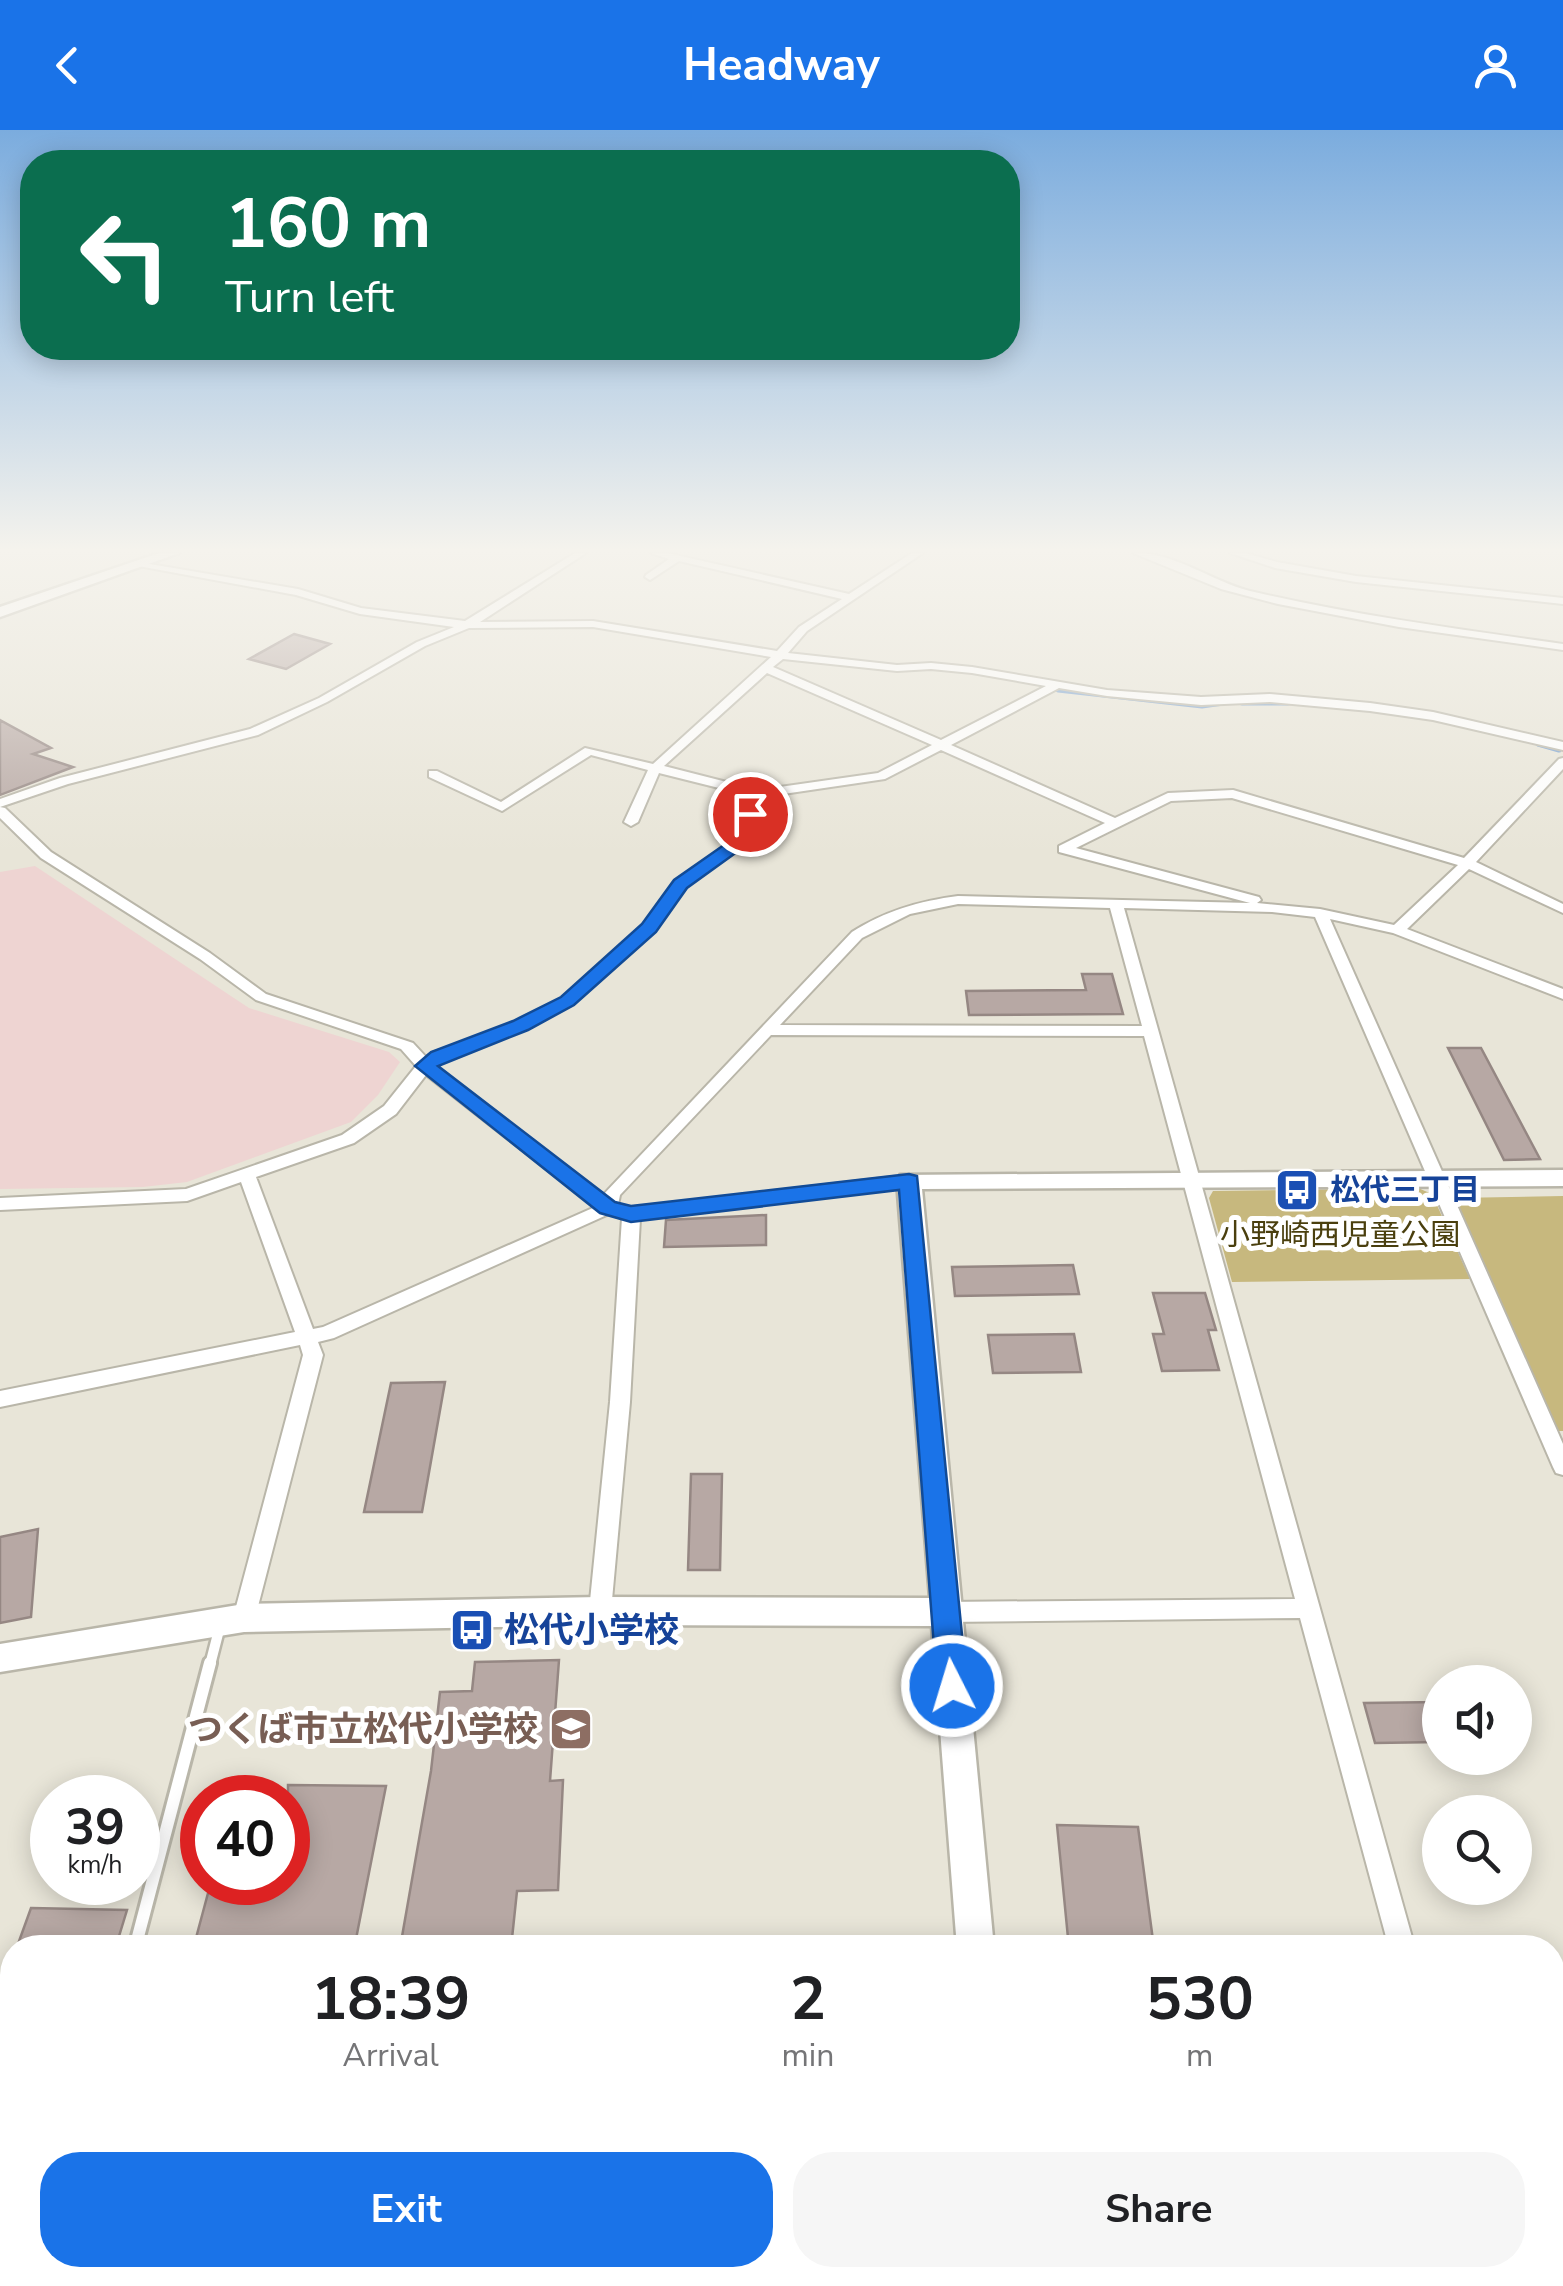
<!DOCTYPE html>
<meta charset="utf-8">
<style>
:root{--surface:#fff;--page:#f6f6f6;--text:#202124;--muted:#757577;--accent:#1a73e8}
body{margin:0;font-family:"Nunito Sans","Noto Sans JP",sans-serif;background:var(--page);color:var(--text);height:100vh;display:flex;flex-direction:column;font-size:38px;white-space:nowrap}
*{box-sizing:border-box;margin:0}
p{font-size:32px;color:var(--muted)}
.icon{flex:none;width:55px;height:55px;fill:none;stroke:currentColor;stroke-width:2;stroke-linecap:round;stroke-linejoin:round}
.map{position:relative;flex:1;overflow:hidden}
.details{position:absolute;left:0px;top:1805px;width:1565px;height:352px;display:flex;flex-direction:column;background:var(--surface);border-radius:40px 40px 0 0;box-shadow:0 5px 25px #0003}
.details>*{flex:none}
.hud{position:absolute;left:20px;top:20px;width:1000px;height:210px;border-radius:40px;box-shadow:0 5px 25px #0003;background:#0b6e4f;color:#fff;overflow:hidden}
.buttons{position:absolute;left:1422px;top:1535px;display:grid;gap:20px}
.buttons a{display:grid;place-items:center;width:110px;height:110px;border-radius:50%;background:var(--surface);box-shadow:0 5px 25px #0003;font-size:50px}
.speed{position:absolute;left:30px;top:1645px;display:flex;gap:20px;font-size:50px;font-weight:700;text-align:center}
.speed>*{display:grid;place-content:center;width:130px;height:130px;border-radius:50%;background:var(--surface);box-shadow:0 5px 25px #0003;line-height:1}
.speed small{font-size:25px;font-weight:400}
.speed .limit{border:15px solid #d22;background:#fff;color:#111}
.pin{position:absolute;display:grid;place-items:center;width:85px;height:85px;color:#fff;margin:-42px;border:5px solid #fff;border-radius:50%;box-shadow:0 2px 10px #0007}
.me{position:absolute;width:110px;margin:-55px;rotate:355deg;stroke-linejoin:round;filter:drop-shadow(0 0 8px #0008)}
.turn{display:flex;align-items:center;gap:35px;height:210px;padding:0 40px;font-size:45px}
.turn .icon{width:130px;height:130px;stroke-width:2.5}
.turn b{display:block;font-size:70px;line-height:85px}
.eta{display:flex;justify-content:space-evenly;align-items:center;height:170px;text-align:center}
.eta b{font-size:60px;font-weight:700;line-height:70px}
.primary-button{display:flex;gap:20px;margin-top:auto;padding:20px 40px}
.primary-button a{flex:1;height:115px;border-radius:40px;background:var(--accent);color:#fff;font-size:40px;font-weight:700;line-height:115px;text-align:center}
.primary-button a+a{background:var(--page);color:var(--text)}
header{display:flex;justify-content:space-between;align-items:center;height:130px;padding:0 40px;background:var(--accent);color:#fff;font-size:45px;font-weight:700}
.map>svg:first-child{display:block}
</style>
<header><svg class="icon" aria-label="back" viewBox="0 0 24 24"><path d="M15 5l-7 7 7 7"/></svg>Headway<svg class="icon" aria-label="person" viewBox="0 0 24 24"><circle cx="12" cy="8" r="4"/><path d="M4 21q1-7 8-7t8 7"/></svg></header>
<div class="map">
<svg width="1563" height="2156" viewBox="0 0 1563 2156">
<rect width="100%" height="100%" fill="#e8e5d8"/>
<path fill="#eed4d2" d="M35,736L249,878L389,922L400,932L378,965L351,992L187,1052L143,1057L0,1059V742Z"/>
<path fill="#c7b87e" d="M1418,1058L1432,1064L1470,1149L1232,1152L1209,1068L1213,1061Z
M1563,1066V1301H1556L1454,1068Z"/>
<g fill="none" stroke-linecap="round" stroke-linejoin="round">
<path stroke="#79a1d0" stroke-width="5" d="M1058,560L1202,576L1223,573
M1242,573H1288
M1538,614L1559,620"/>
</g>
<path fill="#b7a8a4" stroke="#958783" stroke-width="2.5" d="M294,504L330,514L286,539L249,529Z
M0,590L51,618L33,624L73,637L0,665Z
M1082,844H1112L1123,884L969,885L966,861L1086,860Z
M1448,918H1481L1540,1029L1504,1030Z
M766,1085V1115L664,1117L666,1090Z
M1073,1135L1079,1164L955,1166L952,1137Z
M1153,1163H1205L1216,1200H1208L1219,1240L1162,1241L1153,1204H1164Z
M1074,1204L1081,1242L993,1243L988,1205Z
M445,1252L422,1382H364L391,1253Z
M691,1344H722L720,1440H688Z
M38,1399L31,1487L0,1493V1407Z
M559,1530L550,1651L563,1650L558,1760L517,1761L511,1818H400L431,1641L440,1562L472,1561L475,1532Z
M1440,1572V1612L1375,1613L1364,1573Z
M288,1655L386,1656L356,1809L196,1808L211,1752H288Z
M1057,1695L1138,1697L1154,1818H1069Z
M31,1778L127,1780L116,1816L18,1814Z"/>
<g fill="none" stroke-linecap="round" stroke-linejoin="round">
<g stroke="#b9b6a9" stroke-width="15">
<path id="lane-far1" d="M210,1535L220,1496"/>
</g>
<g stroke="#b9b6a9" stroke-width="18">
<path id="lane" d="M135,1818L210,1533
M46,2156L49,2145"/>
</g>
<g stroke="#b9b6a9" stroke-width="4">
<path id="street" d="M575,423H586L480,492L593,491L777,521L799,497L842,469L679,431L650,450L645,447L646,445L669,429L651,423H667L849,464L912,423H923L807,501L788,523L897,535L931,533L972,537L1107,560L1201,567L1270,564L1370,573L1433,582L1563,612V620L1433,590L1370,581L1270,572L1201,575L1107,566L1059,558L951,615L1115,688L1168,663L1233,660L1464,728L1559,629L1563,628V639L1476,732L1563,774V783L1469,739L1407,799L1563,859V869L1393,803L1330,789L1563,1314V1345L1556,1343L1553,1337L1315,787L1272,782L1124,778L1415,1818H1389L1300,1488L945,1492L937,1489L934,1482L937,1475L945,1472L1295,1469L1144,906L771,905L620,1065L618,1075L631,1078L909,1045L918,1051L909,1057L640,1089L630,1272L611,1481L608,1488L600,1491L592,1488L589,1481L610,1272L622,1088L609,1084L334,1208L318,1212L323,1225L255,1488L252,1495L244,1498L236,1495L233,1488L303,1225L300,1215L0,1277V1261L295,1202L241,1052L187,1071L0,1080V1068L186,1059L342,1005L384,976L416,936L401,919L256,870L200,829L41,728L0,688V677L5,678L51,722L210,823L266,864L413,913L426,927L432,923L516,893L563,868L644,795L675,751L725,716L751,666L659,643L638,692L631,696L624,692L648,640L591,625L502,681L429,647V641H437L501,672L585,618L653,634L771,527L593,497L469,498L425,516L327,572L258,605L68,654L0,677V669L60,648L250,599L319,568L417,512L454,497L360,484L296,465L133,435L138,432L298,459L361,478L465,491ZM783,529L897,541L931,539L972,543L1046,556L941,610L773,537ZM767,543L932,615L878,643L758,660L664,636ZM941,620L1105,693L1059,716V722L1250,773L958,766C919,771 885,781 852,802L603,1065L435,936L444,929L526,899L573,874L654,801L685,757L736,721L763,667L885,649ZM1232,668L1458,735L1394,795L1320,779L1257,773L1261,770L1259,767L1076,718L1171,671ZM958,774L1110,778L1142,896L780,895L862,808L910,784ZM426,945L595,1077L323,1197L313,1199L256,1047L354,1013L396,984Z
M1133,423C1173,421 1211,451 1250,461C1353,485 1458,499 1563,514V520L1399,497L1278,474L1221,459Z
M1230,423H1245L1277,432L1356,446L1563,468V474L1356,452L1275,438Z
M1477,2145H1507L1510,2156H1480Z"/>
</g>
<g stroke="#b9b6a9" stroke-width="5">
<path id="secondary" d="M159,423H179L0,487V477Z
M1563,1040V1056L922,1059L994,1818H957L932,1496L600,1495L244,1502L0,1542V1514L244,1474L600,1467L930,1468L897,1051L900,1045Z
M986,2145H1028L1029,2156H987Z"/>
</g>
<use href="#lane-far1" stroke="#fff" stroke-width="10"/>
<use href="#lane" stroke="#fff" stroke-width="12"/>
<use href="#street" fill="#fff" fill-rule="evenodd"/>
<use href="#secondary" fill="#fff" fill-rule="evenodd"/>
</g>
<linearGradient id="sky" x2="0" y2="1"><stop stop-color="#7bacde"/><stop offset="0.58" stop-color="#f5f3ed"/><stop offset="1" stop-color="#f5f3ed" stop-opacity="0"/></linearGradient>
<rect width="1563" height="724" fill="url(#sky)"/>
<path fill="#1a73e8" stroke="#114b97" stroke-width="2.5" d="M744,680L758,684L737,722L687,758L656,802L574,875L528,900L438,936L615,1072L631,1076L909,1044L917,1046L967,1556L963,1566L952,1570L941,1566L937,1556L899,1060L631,1092L600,1083L415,936L431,922L513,891L561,867L642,794L674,750L724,715Z"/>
<defs>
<g id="bus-square" transform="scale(2.25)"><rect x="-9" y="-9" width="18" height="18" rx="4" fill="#1a4fb4" stroke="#fff"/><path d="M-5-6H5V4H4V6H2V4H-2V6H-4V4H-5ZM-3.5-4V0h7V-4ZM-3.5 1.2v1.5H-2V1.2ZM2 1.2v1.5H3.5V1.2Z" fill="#fff"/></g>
<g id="school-square" transform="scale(2.25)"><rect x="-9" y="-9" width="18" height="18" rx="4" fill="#8d6e63" stroke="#fff"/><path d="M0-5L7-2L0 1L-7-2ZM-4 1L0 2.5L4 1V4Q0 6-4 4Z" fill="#fff"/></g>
</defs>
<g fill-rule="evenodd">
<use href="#bus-square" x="1297" y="1060"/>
<use href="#bus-square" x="472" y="1500"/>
<use href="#school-square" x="571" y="1599"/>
</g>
<g text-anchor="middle" stroke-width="10" stroke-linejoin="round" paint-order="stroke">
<g font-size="30" font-weight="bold" fill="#164399" stroke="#fff" text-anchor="start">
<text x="1330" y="1070">松代三丁目</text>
</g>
<g font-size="30" fill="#4a3f0e" stroke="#fff">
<text x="1340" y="1115">小野崎西児童公園</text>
</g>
<g font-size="35" font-weight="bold" fill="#164399" stroke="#fff" text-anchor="start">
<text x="504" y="1512">松代小学校</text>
</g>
<g font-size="35" font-weight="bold" fill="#785e54" stroke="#fff" text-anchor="end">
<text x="538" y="1611">つくば市立松代小学校</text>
</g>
</g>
</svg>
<div class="buttons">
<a><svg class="icon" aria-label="sound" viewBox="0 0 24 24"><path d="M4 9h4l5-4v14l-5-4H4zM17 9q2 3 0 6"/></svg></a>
<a><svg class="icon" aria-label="search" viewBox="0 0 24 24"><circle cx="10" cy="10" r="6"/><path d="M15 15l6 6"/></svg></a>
</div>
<div class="speed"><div>39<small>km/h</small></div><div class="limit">40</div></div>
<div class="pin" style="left:750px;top:684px;background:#d93025"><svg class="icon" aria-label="arrive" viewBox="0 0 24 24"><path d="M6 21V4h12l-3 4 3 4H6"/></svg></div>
<svg class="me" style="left:952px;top:1556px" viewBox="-20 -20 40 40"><circle r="17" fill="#1a73e8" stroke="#fff" stroke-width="3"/><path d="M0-11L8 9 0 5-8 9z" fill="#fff"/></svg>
<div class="hud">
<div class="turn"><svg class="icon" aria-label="left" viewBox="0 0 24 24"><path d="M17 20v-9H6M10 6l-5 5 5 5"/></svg><div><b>160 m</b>Turn left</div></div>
</div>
<section class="details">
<div class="eta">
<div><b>18:39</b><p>Arrival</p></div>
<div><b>2</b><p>min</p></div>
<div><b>530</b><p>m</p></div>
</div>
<div class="primary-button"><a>Exit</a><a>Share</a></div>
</section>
</div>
